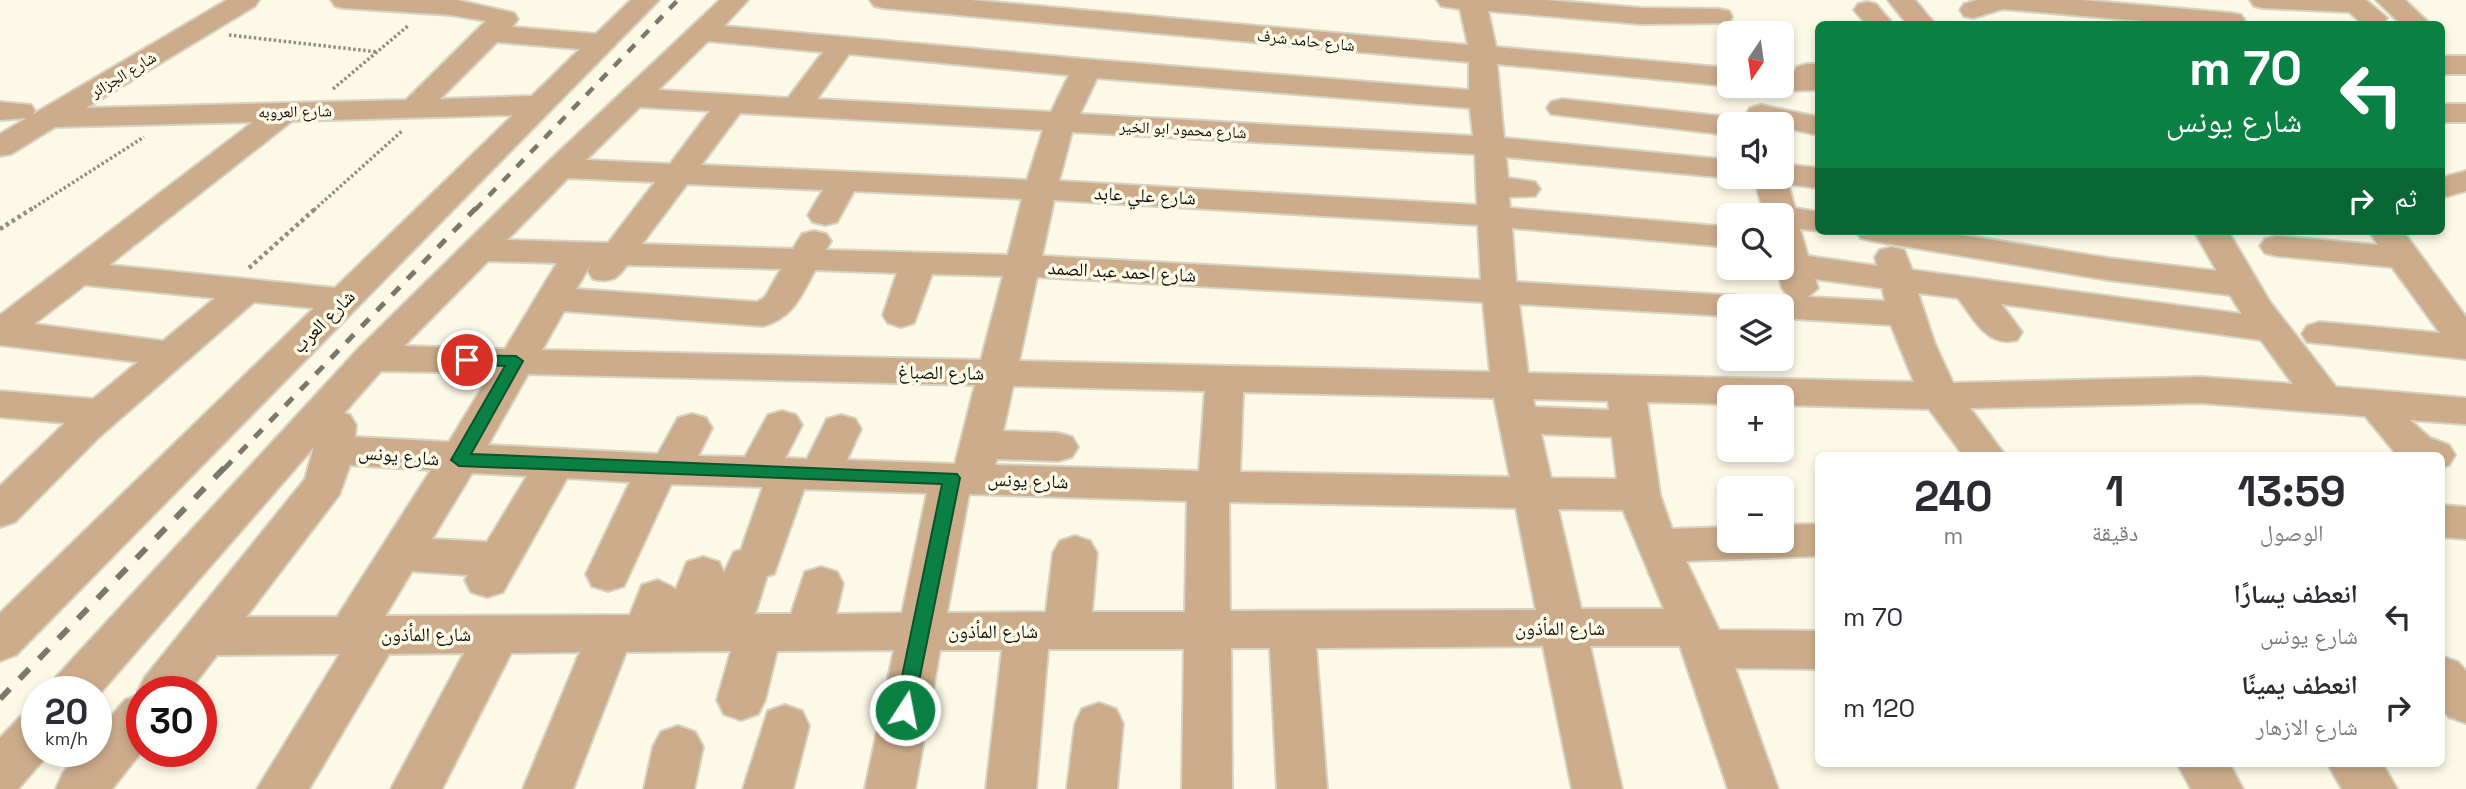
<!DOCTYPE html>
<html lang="ar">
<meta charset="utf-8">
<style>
:root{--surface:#fff;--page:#f7f7f7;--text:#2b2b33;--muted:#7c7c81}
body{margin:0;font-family:"Space Grotesk","Noto Naskh Arabic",sans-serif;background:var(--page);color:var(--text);direction:rtl;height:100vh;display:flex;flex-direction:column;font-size:26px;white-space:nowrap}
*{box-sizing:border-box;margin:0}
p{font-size:23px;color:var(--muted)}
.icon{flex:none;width:38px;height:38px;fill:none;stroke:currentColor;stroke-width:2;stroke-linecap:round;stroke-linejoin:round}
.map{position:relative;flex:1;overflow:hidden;direction:ltr}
.details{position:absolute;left:1815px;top:452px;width:630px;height:315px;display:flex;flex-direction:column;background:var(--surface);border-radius:10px;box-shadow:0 4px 10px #0003;direction:rtl}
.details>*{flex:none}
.top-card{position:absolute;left:1815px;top:21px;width:630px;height:214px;border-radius:10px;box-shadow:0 4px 10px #0003;direction:rtl;background:#0b8043;color:#fff;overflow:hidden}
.needle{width:46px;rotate:193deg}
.buttons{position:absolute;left:1717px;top:21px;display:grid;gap:14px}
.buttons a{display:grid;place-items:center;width:77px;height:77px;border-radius:10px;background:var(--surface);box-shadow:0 4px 10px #0003;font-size:35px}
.speed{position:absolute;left:21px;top:676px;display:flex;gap:14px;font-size:35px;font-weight:700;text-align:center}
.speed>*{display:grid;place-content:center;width:91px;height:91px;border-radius:50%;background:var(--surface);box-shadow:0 4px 10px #0003;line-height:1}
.speed small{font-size:18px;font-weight:400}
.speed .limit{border:10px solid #d22;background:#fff;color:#111}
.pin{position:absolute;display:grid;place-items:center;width:60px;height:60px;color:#fff;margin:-30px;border:4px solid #fff;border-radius:50%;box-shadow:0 2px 7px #0007}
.me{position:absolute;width:77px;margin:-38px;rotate:11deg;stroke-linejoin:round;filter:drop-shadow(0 0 5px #0008)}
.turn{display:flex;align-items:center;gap:24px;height:147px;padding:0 28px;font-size:32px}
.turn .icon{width:91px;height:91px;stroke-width:2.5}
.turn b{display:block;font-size:49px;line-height:60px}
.then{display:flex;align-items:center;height:66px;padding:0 28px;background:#0003;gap:14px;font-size:26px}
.eta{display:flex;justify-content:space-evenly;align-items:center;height:119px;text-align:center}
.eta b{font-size:42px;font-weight:700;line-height:49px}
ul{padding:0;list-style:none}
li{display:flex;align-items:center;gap:21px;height:91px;padding:0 28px}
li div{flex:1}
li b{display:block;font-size:26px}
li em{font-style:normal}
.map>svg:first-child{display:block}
</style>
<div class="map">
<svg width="2466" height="789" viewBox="0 0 2466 789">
<rect width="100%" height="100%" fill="#fcf9e7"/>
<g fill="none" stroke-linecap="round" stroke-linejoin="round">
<g stroke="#d6d3c3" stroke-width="4">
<path id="minor" d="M227,0H259L255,6L86,108L406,100L486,21L451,15L344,8L335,6L331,0H457L514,13L518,19L512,27L596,34L631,0H659L16,655L0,661V613L314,308L254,302L98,438L15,522L0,527V486L65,423L0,417V391L93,399L138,362L0,345V315L253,122L55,127L11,154L0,156V134L27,118L0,120V102L31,105L35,111L32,115ZM497,42L580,49L532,96L440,99ZM513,115L335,288L109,265L292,121ZM85,285L215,298L163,341L34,324Z
M720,0H748L724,26L1096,60L1469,90V62L883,8L874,6L870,0H971L1468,45L1460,9L1441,6L1437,0H1546L1641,8L1719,9L1729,11L1732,17L1729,23L1641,24L1488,11L1496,47L1729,68V86L1497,64L1504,138L1729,160V177H1736L1729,178L1506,157L1508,178L1535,182L1540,189L1535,196L1509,197L1510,208L1729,227V247L1512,228L1516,282L1774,298L1788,296L1782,288L1777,268H1782V215H1764L1754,177H1782V164L1818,168V188L1788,184L1795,208L1818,212V231H1822L1800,229L1808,256L1877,266L1875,257L1880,250L1892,247L1904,250L1912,270L2242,314L2230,295L2108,280L1873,241L1861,238L1856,231H1936L2108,258L2217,271L2194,231H2228L2270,302L2336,387L2466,398V424L2410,420L2430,438L2449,445L2455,455L2449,465L2441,468V455H2397L2365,416L2202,403L1970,408L2005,455H1963L1929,409L1782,405V397H1729V404L1647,402L1660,495L1672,529L1729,527V541H1782V525L1818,524V556L1686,561L1719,630L1818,631V669L1735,668L1778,789H1728L1680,646H1590L1622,789H1572L1543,646L1316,648L1327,789H1277L1270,648H1231L1232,789H1182L1184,649H1048L1036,789H986L1002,650H940L915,789H865L894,650L777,651L765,700L758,714L741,720L724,714L717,700L731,651L626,652L573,789H523L580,652L511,653L442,789H391L464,653L389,654L309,789H257L340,654L217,655L189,691H142V751L112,789H56L63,773L82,751H96V734L125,700L140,695L138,691L145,677L305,479L314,447L96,698V691H49L56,677L358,349L549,161ZM708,41L823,52L788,98L658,90ZM849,54L1069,75L1051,112L817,99ZM1097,78L1470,108L1473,136L1080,114ZM640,107L710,111L670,164L586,160ZM740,113L1043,130L1027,180L701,165ZM1072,132L1475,154L1477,205L1059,181ZM568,178L655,182L608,243L507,240ZM687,184L823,190L808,215L813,222L825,225L837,222L854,191L1022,199L1008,255L826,250L831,241L826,234L814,231L802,234L793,249L642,244ZM1054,200L1478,225L1481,280L1042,256ZM488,261L557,263L505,349L404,346ZM591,264L588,271L593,279C611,283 617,279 627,265L781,269L765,297L757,302L576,289ZM815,270L897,273L883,315L888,323L901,327L914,323L932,274L1003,276L981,360L542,350L564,311L763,326C793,318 801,296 815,270ZM1037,277L1483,302L1490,372L1019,361ZM1815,279L1882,288L1885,301L1808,297L1818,288ZM1918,293L1958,298C1975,320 1987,348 2017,340L2022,332L2001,304L2261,340L2293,384L2202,377L1953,383L1935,344ZM1519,304L1729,316V306H1782V318L1891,325L1914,382L1528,373ZM381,371L491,373L449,442L355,437L356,425L350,415L344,413ZM528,374L975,385L955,464L847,460L861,429L855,419L841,415L827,419L807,459L785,458L802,425L796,415L782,411L768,415L745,457L698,456L712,428L706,418L692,414L678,418L658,454L488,445ZM1013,386L1205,391L1199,471L995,465L997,459L1058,461L1072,457L1078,447L1072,437L1058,433L1003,431ZM1243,392L1494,398L1510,477L1240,472ZM1533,399L1608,401L1609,410L1535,407ZM1541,434L1612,437L1617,479L1551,478ZM350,465L431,470L337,617H246L339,495ZM472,473L527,476L487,542L432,539ZM567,478L630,482L586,574L592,586L608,591L624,586L671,484L763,487L741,550L734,552L724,573L719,562L703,557L687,562L676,589L658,580L642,585L630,615L385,616L412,571L468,575L465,580L471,592L487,597L503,592ZM804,489L927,493L902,613L836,614L843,584L837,572L821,567L805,572L791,614H755L767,576L774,574ZM969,494L1187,501L1185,612H1092L1097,553L1090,541L1075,536L1060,541L1053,553L1046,612L947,613ZM1229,502L1516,508L1536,610L1230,611ZM1558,509L1623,510L1664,609H1581Z
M1888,0H1915L1935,24H1907Z
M1977,0H2082L2231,13L2241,15L2245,21L2242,24H2178L2003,9L1973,18L1964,16L1960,10L1964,4Z
M2250,0H2366L2387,18L2383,24H2363L2349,12L2263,8L2254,6Z
M2376,0H2405L2430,24H2401Z
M1867,2L1876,4L1893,24H1866L1854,10L1858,4Z
M2441,56H2466V74H2441Z
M1807,64H1818V86L1815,90L1782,91L1770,86H1782V73L1792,74L1797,67Z
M1562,99L1729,117L1740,120L1743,124H1729V135L1551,114L1547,108L1551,102Z
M2441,104H2466V122H2441Z
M1761,105L1818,117V135L1782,127V124L1750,120L1746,114L1750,108Z
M2466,171V191L2441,198V178Z
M2369,231H2403L2466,317V359L2307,342L2302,334L2307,326L2320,322L2440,333L2392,267L2277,256L2265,253L2260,246L2265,239L2277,236L2378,245Z
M2441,505L2466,507V539L2441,537Z
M2441,656L2458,662L2466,671V723L2449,717L2441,709Z
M1099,703L1116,709L1123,724L1117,789H1067L1075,724L1082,709Z
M785,705L802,711L809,726L793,789H743L768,711Z
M37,711V751H51L18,789H0V738L20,717Z
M678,726L695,732L703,747L694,789H644L653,747L661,732Z
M2177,763H2229L2243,789H2191Z
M2327,763H2382L2397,789H2342Z"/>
</g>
<path stroke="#8f8d80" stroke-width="3.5" stroke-dasharray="2.5 2.5" stroke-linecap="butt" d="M229,35L378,52
M333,89L409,25
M30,210L144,137
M314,210L402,131"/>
<path stroke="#8f8d80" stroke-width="4.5" stroke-dasharray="3.5 3.5" stroke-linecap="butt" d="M0,229L33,208
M249,268L316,208"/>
<use href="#minor" fill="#ccac8b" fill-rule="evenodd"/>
<path stroke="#7a786d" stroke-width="4.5" stroke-dasharray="10 10" stroke-linecap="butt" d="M475,210L678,0"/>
<path stroke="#7a786d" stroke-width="5" stroke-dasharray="11 11" stroke-linecap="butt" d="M224,469L476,208"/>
<path stroke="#7a786d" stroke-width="6" stroke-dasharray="14 14" stroke-linecap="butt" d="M0,699L225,467"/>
</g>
<path fill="#0b8043" stroke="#07532c" stroke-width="2" d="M467,355L516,356L523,361L471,454L957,474L960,478L912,716L905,719L898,716L895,710L942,484L459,466L451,460L505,366L462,364L460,360Z"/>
<g text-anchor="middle" stroke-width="7" stroke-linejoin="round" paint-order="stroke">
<g font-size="16" fill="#0f0e08" stroke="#fcf9e7">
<text transform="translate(1306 40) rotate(6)" y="6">شارع حامد شرف</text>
<text transform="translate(123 74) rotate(-31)" y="6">شارع الجزائر</text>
<text transform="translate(295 111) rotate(-1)" y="6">شارع العروبه</text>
<text transform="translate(1183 129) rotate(3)" y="6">شارع محمود ابو الخير</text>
</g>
<g font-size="19" fill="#0f0e08" stroke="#fcf9e7">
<text transform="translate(1145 195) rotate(3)" y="7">شارع علي عابد</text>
<text transform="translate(1122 271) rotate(3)" y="7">شارع احمد عبد الصمد</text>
<text transform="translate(323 321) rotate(-45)" y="7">شارع العرب</text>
<text transform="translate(941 372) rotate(1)" y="7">شارع الصباغ</text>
<text transform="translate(399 455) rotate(5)" y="7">شارع يونس</text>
<text transform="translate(1028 480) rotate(2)" y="7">شارع يونس</text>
<text x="1560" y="635">شارع المأذون</text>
<text x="993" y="638">شارع المأذون</text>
<text x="426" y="641">شارع المأذون</text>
</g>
</g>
</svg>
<div class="buttons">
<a><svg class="needle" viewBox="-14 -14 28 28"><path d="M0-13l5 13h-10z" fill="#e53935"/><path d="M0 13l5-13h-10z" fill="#7c7c81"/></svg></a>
<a><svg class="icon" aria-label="sound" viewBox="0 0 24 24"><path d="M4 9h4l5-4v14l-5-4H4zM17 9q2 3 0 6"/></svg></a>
<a><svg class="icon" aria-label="search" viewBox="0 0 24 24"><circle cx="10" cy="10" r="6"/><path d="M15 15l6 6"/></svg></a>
<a><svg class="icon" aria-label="layers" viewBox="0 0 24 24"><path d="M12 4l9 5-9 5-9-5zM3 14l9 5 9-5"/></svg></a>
<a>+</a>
<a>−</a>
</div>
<div class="speed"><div>20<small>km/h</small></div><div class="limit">30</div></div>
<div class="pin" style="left:467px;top:360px;background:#d93025"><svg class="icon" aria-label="arrive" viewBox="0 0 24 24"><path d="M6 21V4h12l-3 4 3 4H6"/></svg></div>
<svg class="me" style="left:905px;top:710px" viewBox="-20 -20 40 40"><circle r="17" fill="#0b8043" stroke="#fff" stroke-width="3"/><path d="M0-11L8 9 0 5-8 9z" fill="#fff"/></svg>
<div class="top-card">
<div class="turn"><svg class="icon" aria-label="left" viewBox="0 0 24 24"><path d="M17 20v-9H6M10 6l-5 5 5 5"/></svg><div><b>70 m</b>شارع يونس</div></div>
<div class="then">ثم<svg class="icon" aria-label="right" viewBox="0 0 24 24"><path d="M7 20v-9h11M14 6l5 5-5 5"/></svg></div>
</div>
<section class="details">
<div class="eta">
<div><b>13:59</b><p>الوصول</p></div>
<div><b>1</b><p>دقيقة</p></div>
<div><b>240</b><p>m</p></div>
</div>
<ul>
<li><svg class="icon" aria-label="left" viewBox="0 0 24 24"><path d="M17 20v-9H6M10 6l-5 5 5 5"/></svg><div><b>انعطف يسارًا</b><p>شارع يونس</p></div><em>70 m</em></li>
<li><svg class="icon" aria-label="right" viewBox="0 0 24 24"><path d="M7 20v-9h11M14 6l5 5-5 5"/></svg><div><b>انعطف يمينًا</b><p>شارع الازهار</p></div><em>120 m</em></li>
</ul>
</section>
</div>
